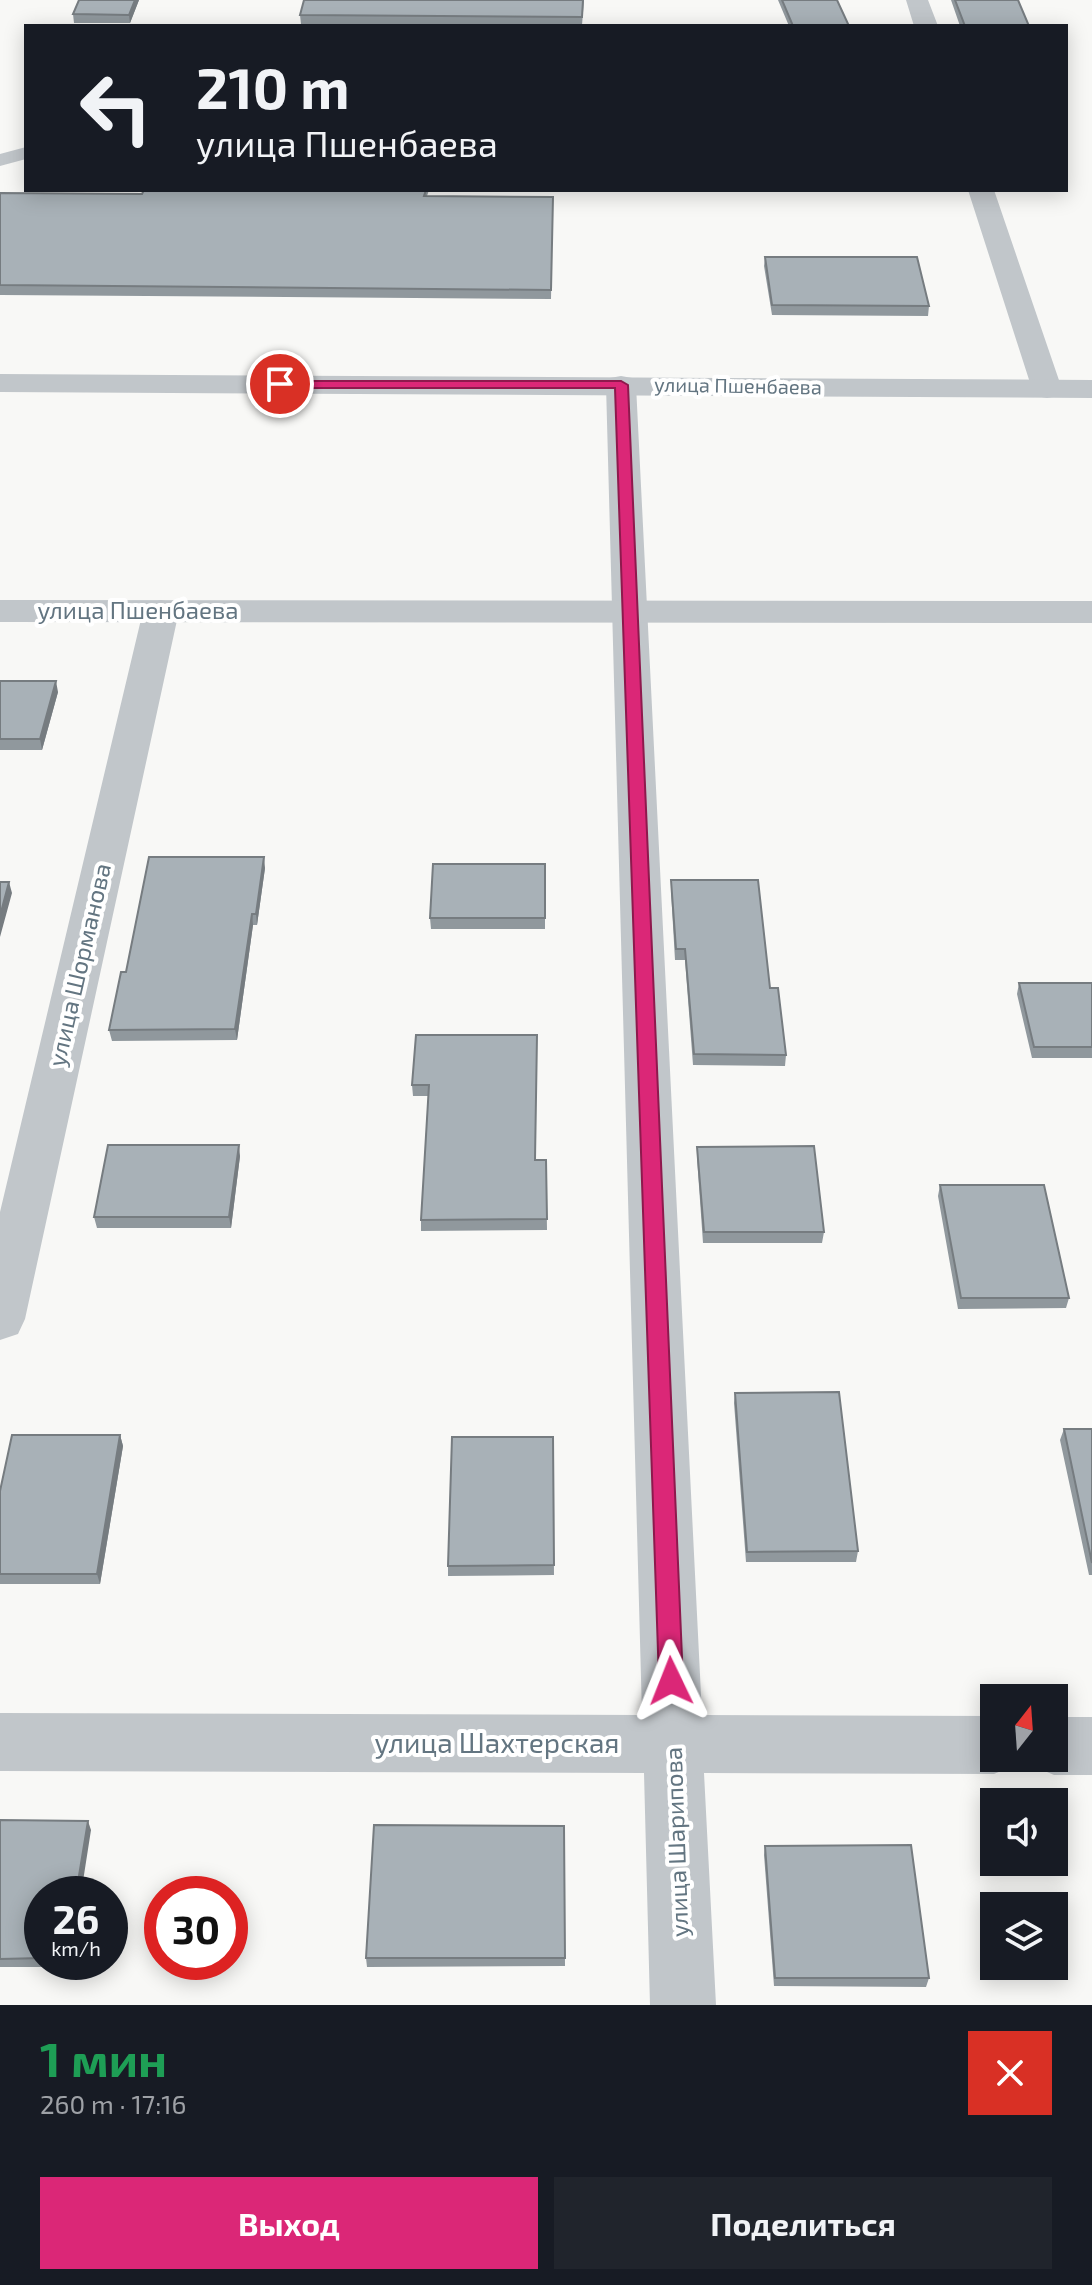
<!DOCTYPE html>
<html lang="ru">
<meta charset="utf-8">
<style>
:root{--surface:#171b24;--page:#20242c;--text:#f1f3f6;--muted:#9ea1a6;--accent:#db2777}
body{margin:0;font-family:"Exo 2",sans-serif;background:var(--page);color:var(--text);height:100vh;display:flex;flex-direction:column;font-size:30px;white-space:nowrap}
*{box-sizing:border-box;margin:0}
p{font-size:26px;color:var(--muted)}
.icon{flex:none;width:44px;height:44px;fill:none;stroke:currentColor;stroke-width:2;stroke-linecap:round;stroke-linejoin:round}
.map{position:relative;height:2005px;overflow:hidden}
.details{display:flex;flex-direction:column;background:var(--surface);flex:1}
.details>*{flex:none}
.guide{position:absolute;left:24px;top:24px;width:1044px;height:168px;border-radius:0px;box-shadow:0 4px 20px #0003;background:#171b24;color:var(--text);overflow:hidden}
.needle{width:52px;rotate:17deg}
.fabs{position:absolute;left:980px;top:1684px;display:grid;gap:16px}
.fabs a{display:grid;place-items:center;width:88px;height:88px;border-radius:0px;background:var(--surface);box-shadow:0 4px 20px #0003;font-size:40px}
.speed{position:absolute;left:24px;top:1876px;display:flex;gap:16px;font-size:40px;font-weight:700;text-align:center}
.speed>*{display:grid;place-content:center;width:104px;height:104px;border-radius:50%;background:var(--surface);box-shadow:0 4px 20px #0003;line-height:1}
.speed small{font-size:20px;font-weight:400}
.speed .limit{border:12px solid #d22;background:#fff;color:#111}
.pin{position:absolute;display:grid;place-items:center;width:68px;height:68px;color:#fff;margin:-34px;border:4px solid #fff;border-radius:50%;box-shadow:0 2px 8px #0007}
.me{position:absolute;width:88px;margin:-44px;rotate:358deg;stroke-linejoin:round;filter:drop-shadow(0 0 6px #0008)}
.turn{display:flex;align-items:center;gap:28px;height:168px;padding:0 40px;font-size:36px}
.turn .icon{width:104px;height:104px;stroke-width:2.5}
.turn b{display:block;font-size:56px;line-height:68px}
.round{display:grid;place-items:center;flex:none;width:84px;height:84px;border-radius:0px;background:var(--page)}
.overview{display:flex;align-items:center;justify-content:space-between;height:136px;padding:0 40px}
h1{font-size:48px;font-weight:700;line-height:60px;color:#1e9e55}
.primary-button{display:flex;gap:16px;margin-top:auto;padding:16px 40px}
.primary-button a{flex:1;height:92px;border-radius:0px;background:var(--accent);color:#fff;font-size:32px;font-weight:700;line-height:92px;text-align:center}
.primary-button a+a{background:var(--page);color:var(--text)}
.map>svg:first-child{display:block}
</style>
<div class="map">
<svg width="1092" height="2005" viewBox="0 0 1092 2005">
<rect width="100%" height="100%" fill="#f8f8f6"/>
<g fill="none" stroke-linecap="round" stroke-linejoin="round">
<path fill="#c1c6ca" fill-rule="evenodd" d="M26,147V159L0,166V154Z"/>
<path fill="#c1c6ca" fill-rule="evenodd" d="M906,0H928L938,26H914Z
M968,190H994L1062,389L1058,396L1047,398L1036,396L1032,389Z
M621,376L632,378L636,385L702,1715L994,1716V1758H1018L1015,1765L994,1774L704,1773L716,2005H650L644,1773L0,1771V1713L642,1715L606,385L610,378Z
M161,600L174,603L179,611L25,1319L18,1334L0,1340V1212L143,611L148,603Z
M1054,1717H1092V1775H1054L1033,1766L1029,1758H1054Z"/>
<path fill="#c1c6ca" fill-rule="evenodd" d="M0,374L1092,380V398L0,392Z
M0,600L1092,601V623L0,622Z"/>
</g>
<path fill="#90989d" d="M139,0L130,23H74L73,14Z
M584,0L582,25L301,24L300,15Z
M778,0H837L849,26H789Z
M951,0H1018L1029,26H960Z
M144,190H429L427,196L553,197L551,299L0,295V193L142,194Z
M765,257L929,306L928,316L772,315L764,266Z
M0,681L58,692L42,750H0Z
M545,864V929H431L430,918Z
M265,868L257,925H253L237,1040L112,1041L109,1030L126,972Z
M671,880L770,988L786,1055L785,1066L693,1065L685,960H675L671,891Z
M1019,983H1092V1058H1032L1017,994Z
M416,1035L535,1160H546L547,1230L421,1231V1220L428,1096H413L412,1085Z
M697,1147L824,1232L822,1243H703L697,1158Z
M240,1156L231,1228H97L94,1217Z
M940,1185L1069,1298L1066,1308L958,1309L938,1196Z
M735,1393L858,1551L856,1562H746L734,1403Z
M1064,1429H1092V1575H1089L1060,1440Z
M120,1435L123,1446L100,1584H0V1491Z
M553,1437L554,1575L448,1576V1566Z
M0,1820L91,1830L42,1894V1962H70L69,1967H0Z
M564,1826L565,1966L367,1967L366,1958Z
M765,1846L929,1978L926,1987L774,1986L764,1855Z"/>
<path fill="#767c80" d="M135,0H139L130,23L129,15Z
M56,681L58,692L42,750L40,739Z
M264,857L265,868L257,925L256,914Z
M9,882L12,893L0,937V916Z
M252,914L253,925L237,1040L235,1029Z
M239,1145L240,1156L231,1228L229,1217Z
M120,1435L123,1446L100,1584L97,1574Z
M88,1821L91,1830L81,1894H76Z"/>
<path fill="#a8b1b7" stroke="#767c80" stroke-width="2" d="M79,0H135L129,15L73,14Z
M304,0H583L582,17L300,15Z
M782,0H837L849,26H793Z
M955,0H1018L1029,26H965Z
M144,190H426L424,196L553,197L551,290L0,285V193L142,194Z
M765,257H917L929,306L772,305Z
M0,681H56L40,739H0Z
M149,857H264L256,914H252L235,1029L109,1030L121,972H126Z
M433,864H545V918H430Z
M671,880H758L770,988H778L786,1055L694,1054L685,949H676Z
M0,882H9L0,916Z
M1019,983H1092V1047H1034Z
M416,1035H537L535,1160H546L547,1219L421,1220L429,1085H412Z
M108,1145H239L229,1217H94Z
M814,1146L824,1232H704L697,1147Z
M940,1185H1044L1069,1298H961Z
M839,1392L858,1551L747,1552L735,1393Z
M1064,1429H1092V1563Z
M12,1435H120L97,1574H0V1491Z
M452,1437H553L554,1565L448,1566Z
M0,1820L88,1821L76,1894H42V1958L0,1959Z
M374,1825L564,1826L565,1958H366Z
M911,1845L929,1978H775L765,1846Z"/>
<path fill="#db2777" stroke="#8e194d" stroke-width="2" d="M275,381H621L628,385L683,1681L680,1689L671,1692L662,1689L659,1681L615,388H280L273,384Z"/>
<g text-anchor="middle" stroke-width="8" stroke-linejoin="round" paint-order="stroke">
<g font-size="20" fill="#637581" stroke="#fff">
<text transform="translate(738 386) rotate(1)" y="7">улица Пшенбаева</text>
</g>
<g font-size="24" fill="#637581" stroke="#fff">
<text x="138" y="619">улица Пшенбаева</text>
<text transform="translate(80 965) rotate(-77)" y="8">улица Шорманова</text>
<text transform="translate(677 1842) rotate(-92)" y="8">улица Шарипова</text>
</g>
<g font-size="28" fill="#637581" stroke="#fff">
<text x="497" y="1753">улица Шахтерская</text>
</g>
</g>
</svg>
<div class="fabs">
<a><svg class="needle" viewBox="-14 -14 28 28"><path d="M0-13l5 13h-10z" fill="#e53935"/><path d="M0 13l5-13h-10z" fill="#9ea1a6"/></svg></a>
<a><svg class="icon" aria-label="sound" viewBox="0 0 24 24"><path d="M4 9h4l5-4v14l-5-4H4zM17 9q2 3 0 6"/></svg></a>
<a><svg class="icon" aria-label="layers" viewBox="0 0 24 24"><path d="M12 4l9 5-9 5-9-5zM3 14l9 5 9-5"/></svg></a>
</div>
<div class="speed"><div>26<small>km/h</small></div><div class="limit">30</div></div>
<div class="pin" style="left:280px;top:384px;background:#d93025"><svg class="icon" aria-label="arrive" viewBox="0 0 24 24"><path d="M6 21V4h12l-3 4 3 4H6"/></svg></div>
<svg class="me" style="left:671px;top:1681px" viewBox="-20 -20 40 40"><path d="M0-17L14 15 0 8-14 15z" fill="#db2777" stroke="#fff" stroke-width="4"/></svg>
<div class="guide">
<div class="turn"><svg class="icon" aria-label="left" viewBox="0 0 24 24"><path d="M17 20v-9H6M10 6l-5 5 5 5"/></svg><div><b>210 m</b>улица Пшенбаева</div></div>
</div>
</div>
<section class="details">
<div class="overview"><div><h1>1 мин</h1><p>260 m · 17:16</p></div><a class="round" style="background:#d93025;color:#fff"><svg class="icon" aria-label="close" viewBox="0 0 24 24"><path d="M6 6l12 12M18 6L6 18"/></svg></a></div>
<div class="primary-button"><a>Выход</a><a>Поделиться</a></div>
</section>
